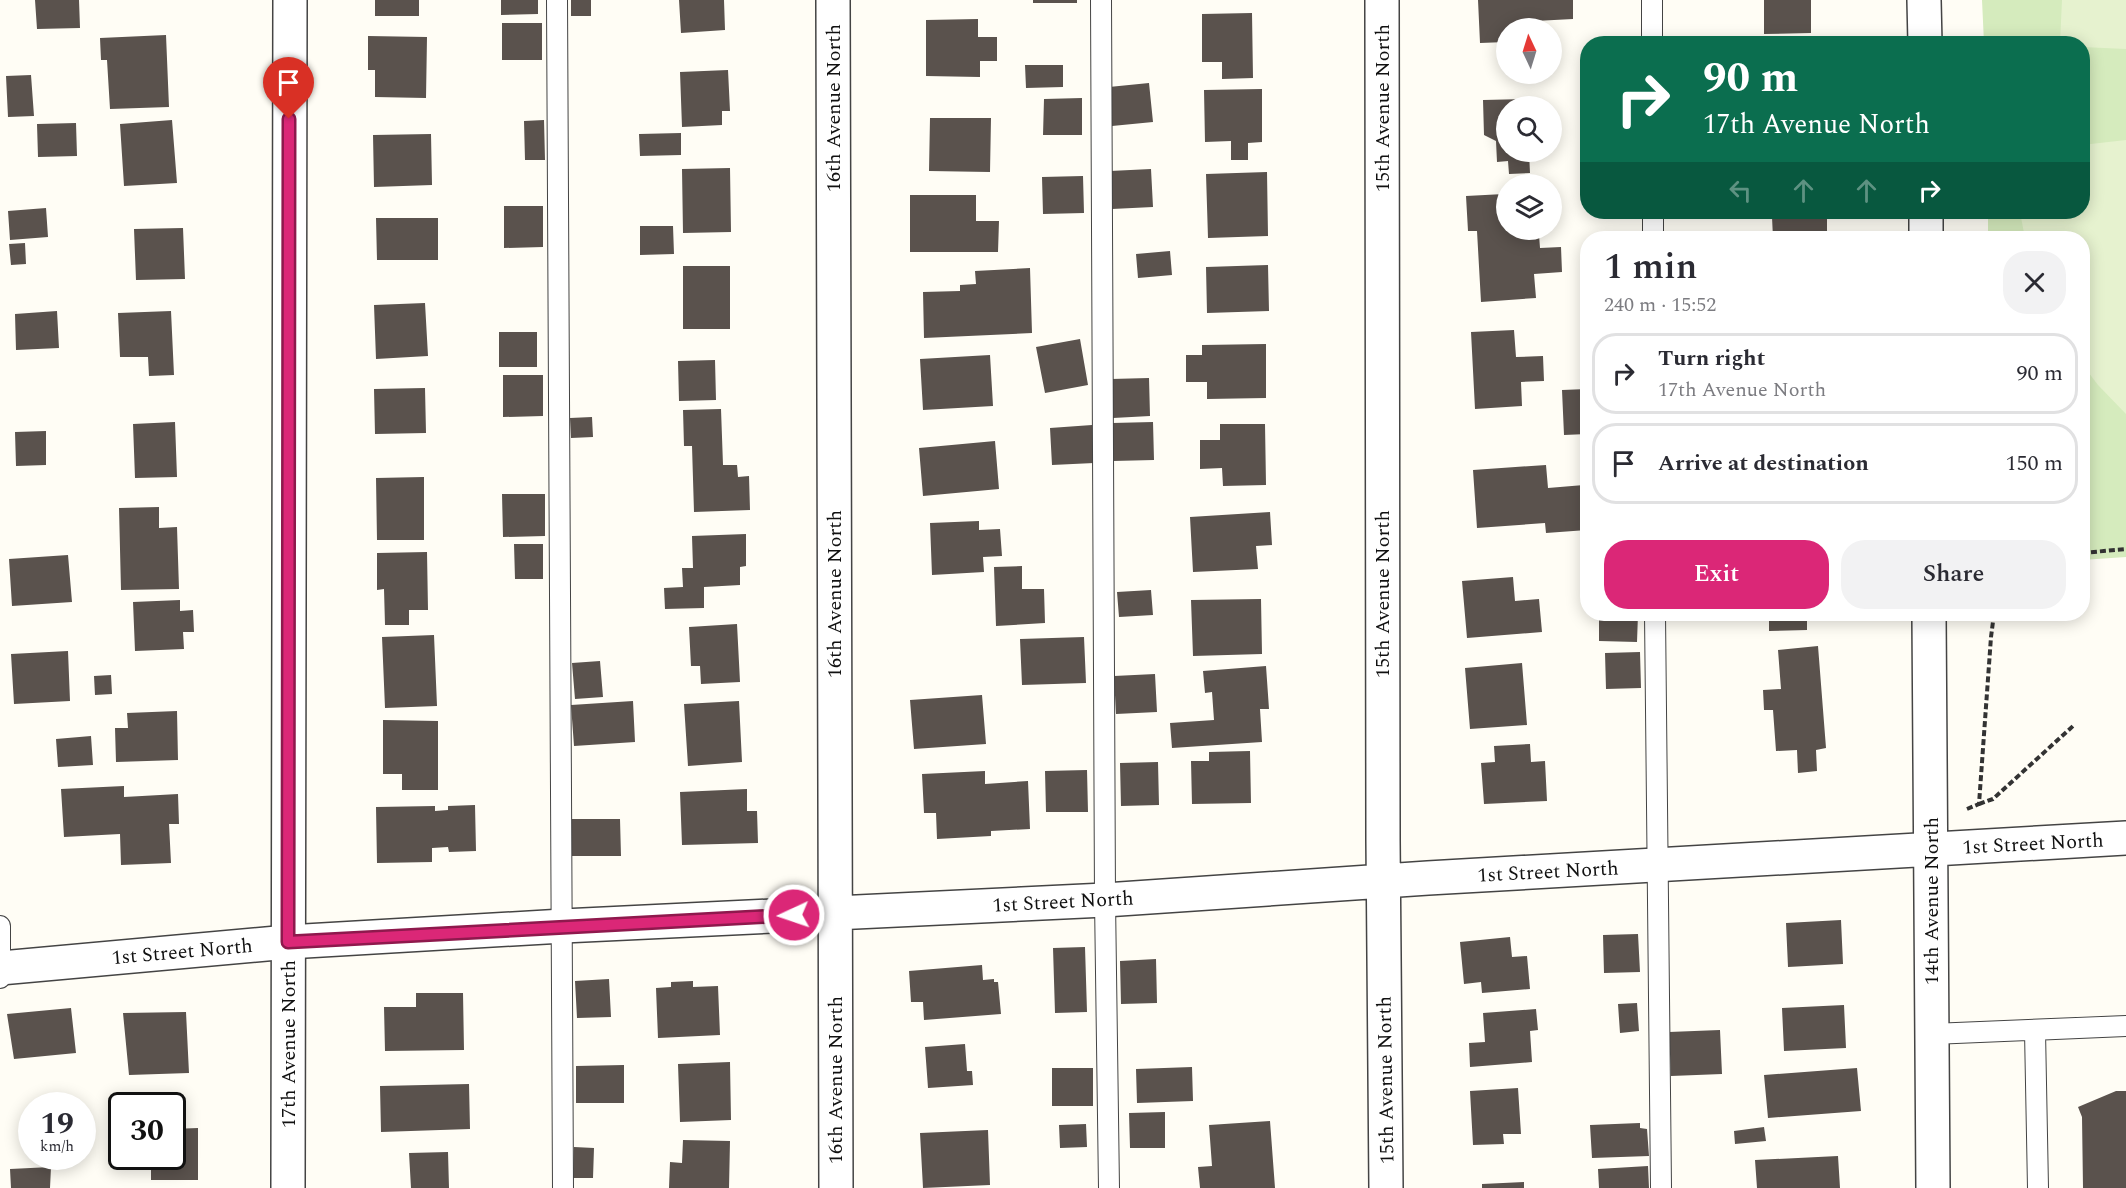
<!DOCTYPE html>
<meta charset="utf-8">
<style>
:root{--surface:#fff;--page:#f2f2f3;--text:#2b2b33;--muted:#7c7c81;--line:#e1e1e2;--accent:#db2777}
body{margin:0;font-family:Spectral,serif;background:var(--page);color:var(--text);height:100vh;display:flex;flex-direction:column;font-size:22px;white-space:nowrap}
*{box-sizing:border-box;margin:0}
p{font-size:20px;color:var(--muted)}
.icon{flex:none;width:33px;height:33px;fill:none;stroke:currentColor;stroke-width:2;stroke-linecap:round;stroke-linejoin:round}
.map{position:relative;flex:1;overflow:hidden}
.sheet{position:absolute;left:1580px;top:231px;width:510px;height:390px;display:flex;flex-direction:column;background:var(--surface);border-radius:24px;box-shadow:0 3px 15px #0003}
.sheet>*{flex:none}
.guide{position:absolute;left:1580px;top:36px;width:510px;height:183px;border-radius:24px;box-shadow:0 3px 15px #0003;background:#0b6e4f;color:#fff;overflow:hidden}
.needle{width:39px;rotate:356deg}
.tools{position:absolute;left:1496px;top:18px;display:grid;gap:12px}
.tools a{display:grid;place-items:center;width:66px;height:66px;border-radius:50%;background:var(--surface);box-shadow:0 3px 15px #0003;font-size:30px}
.speed{position:absolute;left:18px;top:1092px;display:flex;gap:12px;font-size:30px;font-weight:700;text-align:center}
.speed>*{display:grid;place-content:center;width:78px;height:78px;border-radius:50%;background:var(--surface);box-shadow:0 3px 15px #0003;line-height:1}
.speed small{font-size:15px;font-weight:400}
.speed .limit{border:3px solid #111;border-radius:9px;background:#fff;color:#111}
.pin{position:absolute;display:grid;place-items:center;width:51px;height:51px;color:#fff;margin:-62px -26px;border-radius:50% 50% 50% 0;rotate:-45deg;box-shadow:0 0 6px #0007}
.pin .icon{rotate:45deg}
.me{position:absolute;width:66px;margin:-33px;rotate:267deg;stroke-linejoin:round;filter:drop-shadow(0 0 4px #0008)}
.turn{display:flex;align-items:center;gap:21px;height:126px;padding:0 24px;font-size:27px}
.turn .icon{width:78px;height:78px;stroke-width:2.5}
.turn b{display:block;font-size:42px;line-height:51px}
.lanes{display:flex;align-items:center;height:57px;padding:0 24px;background:#0003;justify-content:center;gap:30px;direction:ltr}
.lanes .off{opacity:.35}
.round{display:grid;place-items:center;flex:none;width:63px;height:63px;border-radius:24px;background:var(--page)}
.overview{display:flex;align-items:center;justify-content:space-between;height:102px;padding:0 24px}
h1{font-size:36px;font-weight:600;line-height:45px}
.action{display:flex;gap:12px;margin-top:auto;padding:12px 24px}
.action a{flex:1;height:69px;border-radius:24px;background:var(--accent);color:#fff;font-size:24px;font-weight:600;line-height:69px;text-align:center}
.action a+a{background:var(--page);color:var(--text)}
ul{padding:0;list-style:none}
li{display:flex;align-items:center;gap:18px;height:81px;margin:0 12px 9px;padding:0 12px;border:3px solid var(--line);border-radius:24px}
li div{flex:1}
li b{display:block;font-size:22px}
li em{font-style:normal}
.map>svg:first-child{display:block}
</style>
<div class="map">
<svg width="2126" height="1188" viewBox="0 0 2126 1188">
<rect width="100%" height="100%" fill="#fffdf5"/>
<path fill="#d5ebbd" d="M1982,0H2126V557L2082,560V238H1988V212H2082V44L1984,43Z"/>
<path fill="#e6f2cf" d="M2062,0H2126V49L2082,47V44L2060,43Z
M2126,140V414L2098,385L2082,364V238H2025L2020,212H2082V145Z"/>
<path fill="#5a524d" d="M35,0H79L80,28L37,29Z
M375,0H419V16H375Z
M501,0H538V14L501,15Z
M571,0H591V16H571Z
M679,0H724L725,30L681,33Z
M1033,0H1077V3H1033Z
M1478,0H1573V19L1535,21V28H1506V42L1480,43Z
M1764,0H1811V33L1764,34Z
M1252,13L1253,78L1222,79V62H1202V14Z
M978,19V37H997V61H980V77L926,76V20Z
M502,23H542V60H502Z
M166,35L169,107L110,109L107,60H101L100,38Z
M368,36L427,37L426,98L375,97V70H368Z
M1025,65H1063V87L1026,88Z
M728,70L730,111H722V125L682,127L680,72Z
M31,75L34,116L8,117L6,76Z
M1149,83L1153,122L1112,126L1109,87Z
M1262,89V142L1248,143V160H1231V141L1205,142L1204,90Z
M1082,98V135H1043L1044,99Z
M1527,99V106H1506V152H1529L1530,173L1509,174L1508,161L1497,162L1496,141L1484,135L1483,100Z
M930,118H991L990,172L929,171Z
M172,120L177,183L124,186L120,124Z
M544,120L545,160H525L524,121Z
M76,123L77,156L38,157L37,124Z
M681,133V155L640,156L639,134Z
M431,134L432,185L374,187L373,135Z
M730,168L731,232L683,233L682,169Z
M1151,169L1153,207L1112,209L1110,171Z
M1267,172L1268,236L1208,238L1206,174Z
M1083,176L1084,213L1043,214L1042,177Z
M1504,194L1506,230H1530V235H1539L1540,248L1561,247L1562,272L1534,274L1536,298L1481,302L1477,231H1468L1466,196Z
M910,195H976V221H999L998,252H910Z
M504,206H543V247L504,248Z
M46,208L48,237L10,240L8,211Z
M1827,216V238H1773L1772,217Z
M376,218H438V260H377Z
M640,226H673L674,254L640,255Z
M183,228L185,279L136,280L134,229Z
M25,243L26,264L11,265L9,244Z
M1170,251L1172,275L1138,278L1136,254Z
M1268,265L1269,311L1207,313L1206,267Z
M683,266H730V329H683Z
M1030,268L1032,333L924,338L923,292L960,291V285L976,284L975,271Z
M425,303L428,356L376,359L374,305Z
M57,311L59,348L16,350L15,314Z
M171,311L174,375L149,376L148,357H120L118,313Z
M1514,330L1516,357L1543,356L1544,381L1521,382L1522,406L1475,409L1471,332Z
M499,332H537V367H499Z
M1080,339L1088,385L1045,393L1036,347Z
M1266,344V398L1207,399V382H1186V355H1202V345Z
M990,355L993,406L923,410L920,359Z
M715,360L716,400L679,401L678,361Z
M503,375H543V416L503,417Z
M1149,378L1150,416L1113,418L1111,379Z
M425,388L426,433L375,434L374,389Z
M1587,389V434L1564,435L1562,390Z
M721,409L723,465H737L738,477L749,476L750,510L694,512L692,446H684L683,410Z
M592,417L593,437L571,438L570,418Z
M175,422L177,477L135,478L133,424Z
M1153,422L1154,460L1113,461L1112,423Z
M1220,424H1265L1266,485L1223,486L1222,468L1200,469V440H1220Z
M1092,425L1094,463L1052,465L1050,428Z
M46,431V465L16,466L15,432Z
M995,441L999,489L923,496L919,448Z
M1546,465L1548,488L1584,485L1587,530L1546,533L1545,523L1477,528L1473,470Z
M424,477V540H377L376,478Z
M502,494H545V536L503,537Z
M159,507V528L177,527L179,589L121,590L119,508Z
M1270,512L1272,545L1256,546L1258,569L1193,572L1190,517Z
M979,521V530L1000,529L1002,556L983,557L984,572L932,575L930,523Z
M746,534V566L740,567V585L704,587V608L665,609L664,588L683,587L682,568H693L692,536Z
M514,544H543V579H515Z
M427,552L428,610H409V625H385L384,589L377,590V553Z
M68,555L72,602L12,606L9,559Z
M1022,566V589H1044L1045,623L996,626L994,567Z
M1513,577L1515,601L1539,599L1542,632L1467,638L1462,581Z
M1151,590L1153,615L1119,617L1117,592Z
M1261,599L1262,654L1193,656L1191,600Z
M180,600V611L193,610L194,632H183L184,649L135,651L133,602Z
M1599,614H1638L1637,642L1599,641Z
M1769,614H1807V630L1769,631Z
M737,624L740,682L701,684L700,666H691L689,627Z
M434,635L437,706L385,708L382,637Z
M1084,637L1086,683L1022,685L1020,639Z
M1818,646L1826,748L1816,750L1817,771L1798,773L1797,750L1776,751L1773,710H1764L1763,690L1781,689L1778,650Z
M68,651L70,701L14,704L11,654Z
M1640,652L1641,688L1606,689L1605,653Z
M600,661L603,697L575,699L572,663Z
M1522,663L1527,725L1470,729L1465,668Z
M1266,666L1269,709H1260L1262,742L1172,748L1170,723L1214,720L1212,692L1205,693L1203,671Z
M1155,674L1157,712L1116,714L1114,676Z
M111,675L112,694L95,695L94,676Z
M982,695L986,744L914,749L910,700Z
M633,701L635,742L574,746L571,705Z
M739,701L742,762L688,766L684,704Z
M177,711L178,760L116,762L115,728H128L127,713Z
M383,720L438,721V790H402V774H383Z
M91,736L93,765L58,767L56,739Z
M1530,744L1531,762L1545,761L1547,801L1484,804L1481,763L1495,762L1494,746Z
M1250,751L1251,803L1192,804L1191,761H1209V752Z
M1158,762L1159,805L1121,806L1120,763Z
M1087,770L1088,812H1046L1045,771Z
M985,771V784L1028,781L1030,829L991,831V836L937,839L936,813H924L922,774Z
M124,786V797L178,794L179,824H169L171,863L121,865L120,834L64,837L61,789Z
M747,789V811H757L758,843L682,845L680,792Z
M475,805L476,851L449,852L448,847L432,848V862L377,863L376,807L435,806V811L448,810V806Z
M572,819H620L621,856H572Z
M1841,920L1843,964L1788,967L1786,923Z
M1638,934L1640,972L1604,973L1603,935Z
M1510,937L1512,957L1527,956L1530,989L1482,993L1481,982L1464,984L1460,942Z
M1085,947L1087,1012L1055,1013L1053,948Z
M1156,959L1157,1003L1121,1004L1120,961Z
M982,965L983,980L994,979V982H998L1001,1014L924,1020L923,1002H911L909,971Z
M609,979L611,1017L577,1018L575,981Z
M693,981V987L718,986L720,1035L658,1038L656,988L671,987V982Z
M416,993H463L464,1050L385,1051L384,1007H416Z
M1637,1003L1639,1031L1620,1033L1618,1004Z
M1844,1005L1846,1048L1784,1051L1782,1008Z
M71,1008L76,1053L14,1059L7,1014Z
M1536,1009L1538,1030L1530,1031L1532,1062L1470,1067L1469,1043L1485,1042L1483,1013Z
M186,1012L189,1073L129,1075L123,1013Z
M1720,1030L1722,1074L1671,1076L1669,1032Z
M965,1044L967,1071H972L973,1085L928,1088L925,1047Z
M730,1062L731,1120L680,1122L678,1064Z
M624,1065V1103H576V1066Z
M1192,1067L1193,1101L1137,1103L1136,1069Z
M1052,1068H1093V1106H1052Z
M1857,1068L1861,1111L1768,1118L1764,1075Z
M469,1084L470,1129L381,1132L380,1086Z
M1518,1088L1521,1134H1503L1504,1144L1473,1145L1470,1091Z
M2116,1091H2126V1188H2083L2082,1117L2078,1107Z
M1165,1112V1148H1130L1129,1113Z
M1270,1121L1275,1188H1200L1198,1167L1212,1166L1209,1125Z
M1640,1123V1128L1647,1129L1649,1156L1592,1158L1590,1125Z
M1086,1124L1087,1147L1060,1148L1059,1125Z
M1764,1127L1766,1141L1735,1144L1734,1131Z
M198,1128V1180H151V1156H172V1129Z
M988,1130L990,1185L923,1188L920,1133Z
M683,1140L730,1141L729,1188H669L670,1162L682,1163Z
M574,1147L594,1148L593,1178H573Z
M448,1152L449,1188H411L409,1153Z
M1838,1156L1840,1188H1757L1755,1160Z
M1648,1166L1649,1188H1599L1598,1169Z
M51,1167L50,1188H11L10,1169Z
M1524,1182V1188H1482V1184Z"/>
<g fill="none" stroke-linecap="round" stroke-linejoin="round">
<g stroke="#444" stroke-width="22">
<path id="service" d="M557,0L563,1188
M1101,0L1105,900L1109,1188
M1652,0V44
M1653,212V238
M1655,614L1661,1188
M0,926V978
M2035,1031L2038,1188
M1932,1034L2126,1026"/>
</g>
<g stroke="#444" stroke-width="36">
<path id="minor" d="M833,0L836,1188
M1382,0L1383,840L1386,1188
M1924,0L1925,44
M1926,212V238
M1929,614L1933,1188
M0,968L288,942L563,926L1105,900L1428,878L2126,838"/>
</g>
<g stroke="#444" stroke-width="36">
<path id="tertiary" d="M288,1188L290,0"/>
</g>
<path stroke="#333" stroke-width="4" stroke-dasharray="6 3" stroke-linecap="butt" d="M2082,553L2126,549
M1979,804L1993,799L2073,726
M1967,809L1979,804L1991,637L1994,614"/>
<use href="#service" stroke="#fff" stroke-width="20"/>
<use href="#minor" stroke="#fff" stroke-width="33"/>
<use href="#tertiary" stroke="#fff" stroke-width="33"/>
</g>
<g fill="none" stroke-linecap="round" stroke-linejoin="round">
<g stroke="#8e194d" stroke-width="15">
<path id="route" d="M289,119L288,942L794,915"/>
</g>
<use href="#route" stroke="#db2777" stroke-width="10"/>
</g>
<g text-anchor="middle" stroke-width="6" stroke-linejoin="round" paint-order="stroke">
<g font-size="20" fill="#111" stroke="#fff">
<text transform="translate(833 108) rotate(-90)" y="7">16th Avenue North</text>
<text transform="translate(1382 108) rotate(-90)" y="7">15th Avenue North</text>
<text transform="translate(834 594) rotate(-90)" y="7">16th Avenue North</text>
<text transform="translate(1382 594) rotate(-90)" y="7">15th Avenue North</text>
<text transform="translate(2033 843) rotate(-3)" y="7">1st Street North</text>
<text transform="translate(1548 871) rotate(-3)" y="7">1st Street North</text>
<text transform="translate(1063 901) rotate(-3)" y="7">1st Street North</text>
<text transform="translate(1931 901) rotate(-90)" y="7">14th Avenue North</text>
<text transform="translate(182 951) rotate(-5)" y="7">1st Street North</text>
<text transform="translate(288 1044) rotate(-90)" y="7">17th Avenue North</text>
<text transform="translate(835 1080) rotate(-90)" y="7">16th Avenue North</text>
<text transform="translate(1385 1080) rotate(-91)" y="7">15th Avenue North</text>
</g>
</g>
</svg>
<div class="tools">
<a><svg class="needle" viewBox="-14 -14 28 28"><path d="M0-13l5 13h-10z" fill="#e53935"/><path d="M0 13l5-13h-10z" fill="#7c7c81"/></svg></a>
<a><svg class="icon" aria-label="search" viewBox="0 0 24 24"><circle cx="10" cy="10" r="6"/><path d="M15 15l6 6"/></svg></a>
<a><svg class="icon" aria-label="layers" viewBox="0 0 24 24"><path d="M12 4l9 5-9 5-9-5zM3 14l9 5 9-5"/></svg></a>
</div>
<div class="speed"><div>19<small>km/h</small></div><div class="limit">30</div></div>
<div class="pin" style="left:289px;top:119px;background:#d93025"><svg class="icon" aria-label="arrive" viewBox="0 0 24 24"><path d="M6 21V4h12l-3 4 3 4H6"/></svg></div>
<svg class="me" style="left:794px;top:915px" viewBox="-20 -20 40 40"><circle r="17" fill="#db2777" stroke="#fff" stroke-width="3"/><path d="M0-11L8 9 0 5-8 9z" fill="#fff"/></svg>
<div class="guide">
<div class="turn"><svg class="icon" aria-label="right" viewBox="0 0 24 24"><path d="M7 20v-9h11M14 6l5 5-5 5"/></svg><div><b>90 m</b>17th Avenue North</div></div>
<div class="lanes"><svg class="icon off" aria-label="left" viewBox="0 0 24 24"><path d="M17 20v-9H6M10 6l-5 5 5 5"/></svg><svg class="icon off" aria-label="ahead" viewBox="0 0 24 24"><path d="M12 20V5M6 11l6-6 6 6"/></svg><svg class="icon off" aria-label="ahead" viewBox="0 0 24 24"><path d="M12 20V5M6 11l6-6 6 6"/></svg><svg class="icon" aria-label="right" viewBox="0 0 24 24"><path d="M7 20v-9h11M14 6l5 5-5 5"/></svg></div>
</div>
<section class="sheet">
<div class="overview"><div><h1>1 min</h1><p>240 m · 15:52</p></div><a class="round"><svg class="icon" aria-label="close" viewBox="0 0 24 24"><path d="M6 6l12 12M18 6L6 18"/></svg></a></div>
<ul>
<li><svg class="icon" aria-label="right" viewBox="0 0 24 24"><path d="M7 20v-9h11M14 6l5 5-5 5"/></svg><div><b>Turn right</b><p>17th Avenue North</p></div><em>90 m</em></li>
<li><svg class="icon" aria-label="arrive" viewBox="0 0 24 24"><path d="M6 21V4h12l-3 4 3 4H6"/></svg><div><b>Arrive at destination</b></div><em>150 m</em></li>
</ul>
<div class="action"><a>Exit</a><a>Share</a></div>
</section>
</div>
